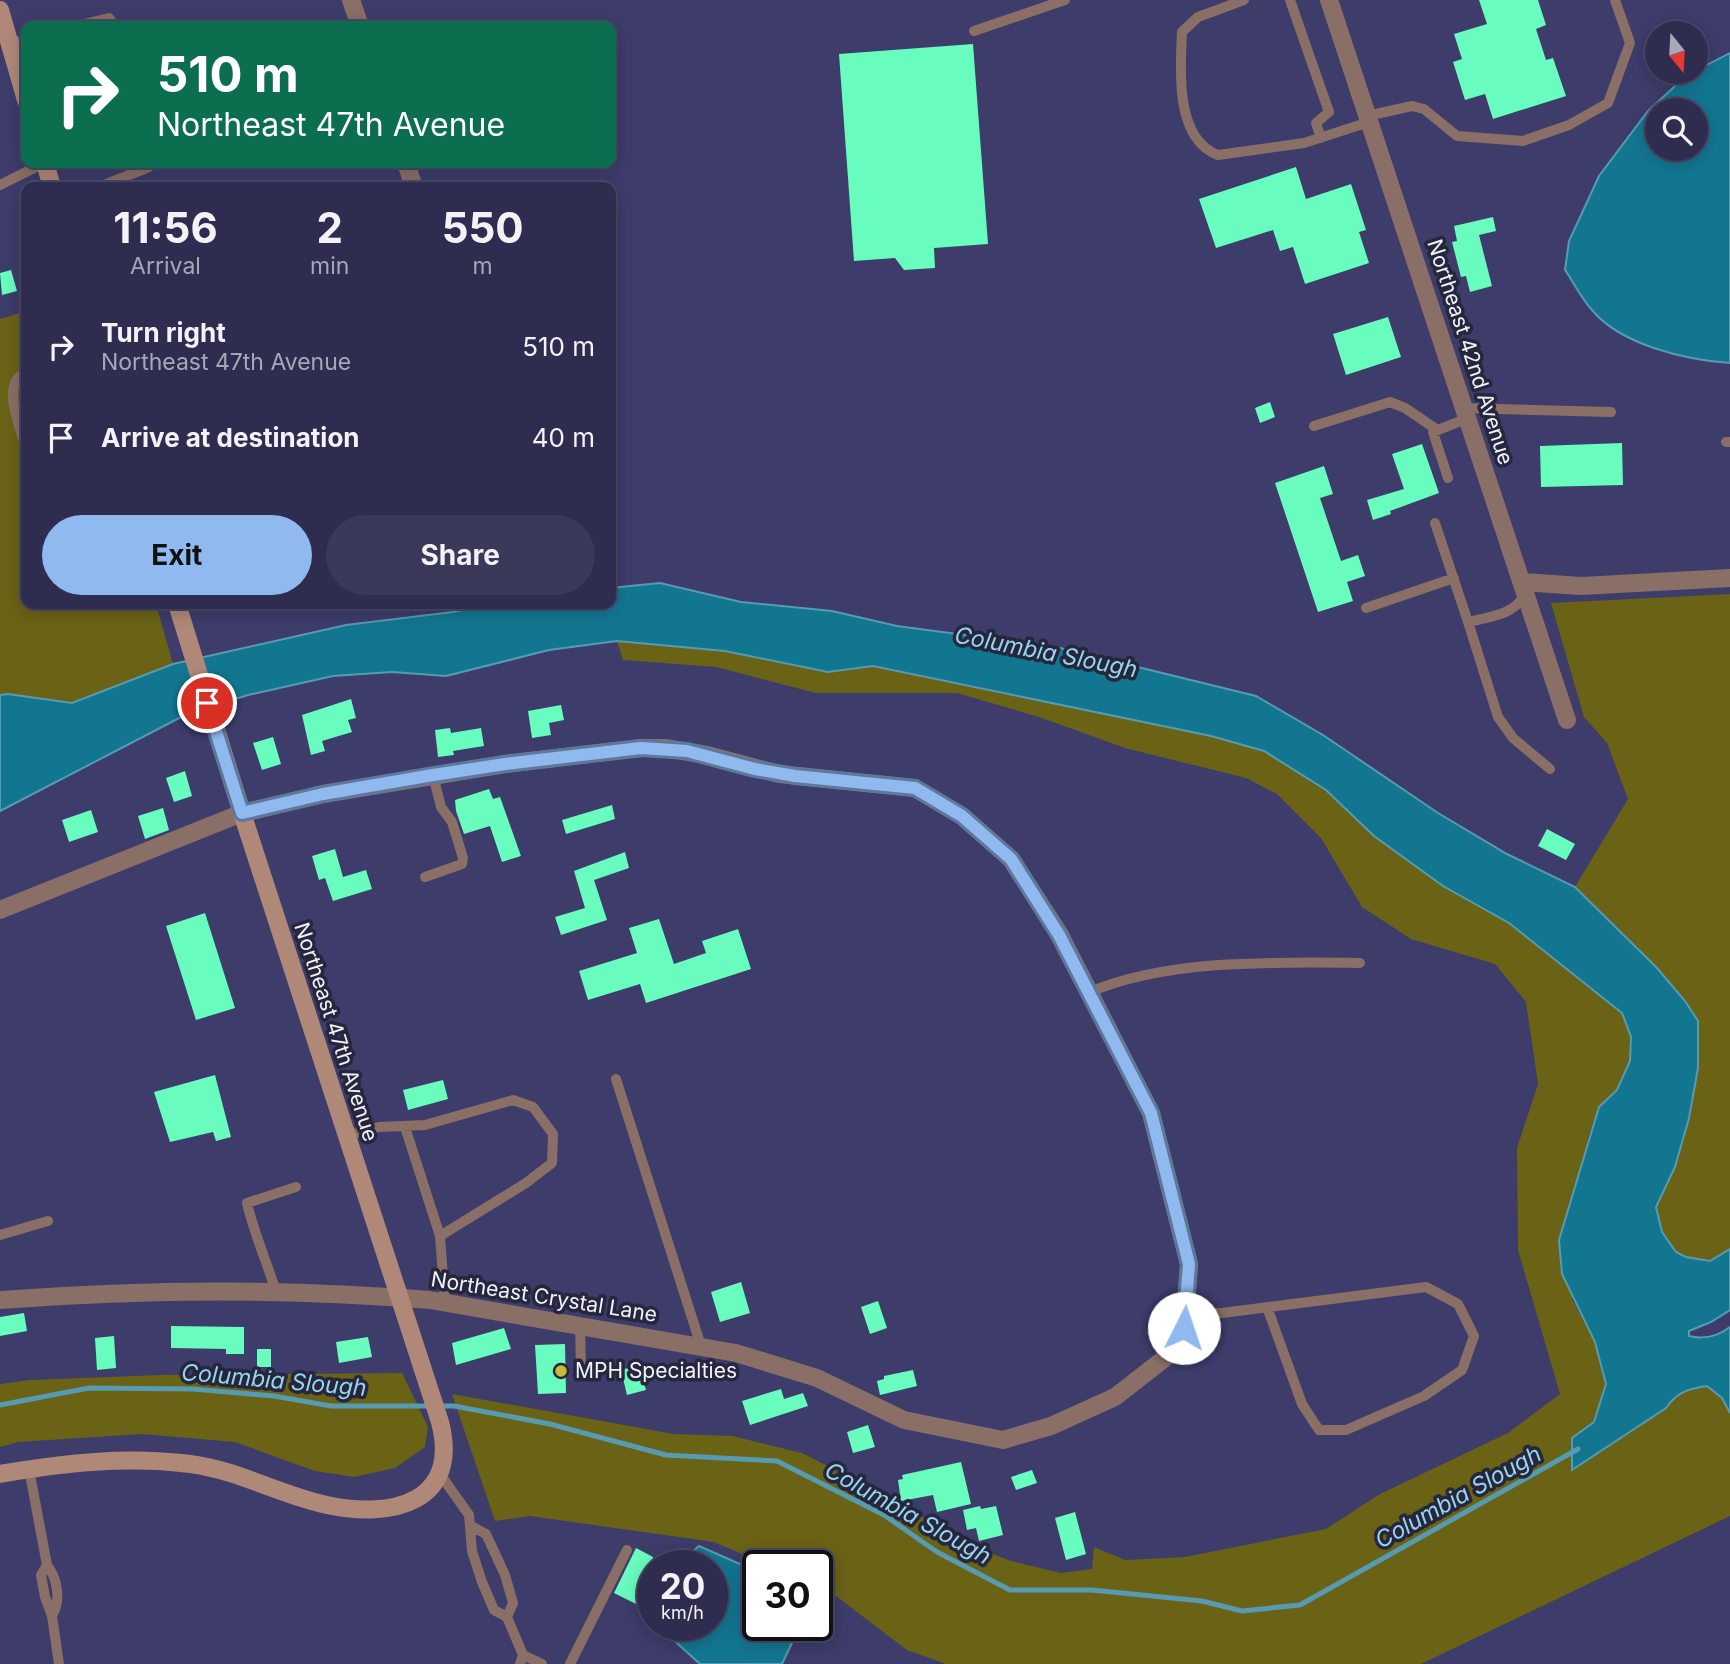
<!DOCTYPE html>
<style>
:root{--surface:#2e2d50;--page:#3a395a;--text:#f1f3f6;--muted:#a7a8b7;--line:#494967;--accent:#90b9f0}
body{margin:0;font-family:Inter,sans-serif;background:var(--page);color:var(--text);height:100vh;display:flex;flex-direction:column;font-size:26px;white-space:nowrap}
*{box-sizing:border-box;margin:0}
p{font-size:23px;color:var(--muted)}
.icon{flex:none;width:38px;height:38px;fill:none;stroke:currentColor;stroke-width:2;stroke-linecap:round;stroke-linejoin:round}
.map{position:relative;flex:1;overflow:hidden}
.sheet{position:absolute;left:21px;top:182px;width:595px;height:427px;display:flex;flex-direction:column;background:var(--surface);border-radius:14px;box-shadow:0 4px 18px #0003,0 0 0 2px var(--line)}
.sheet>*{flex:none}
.hud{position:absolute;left:21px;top:21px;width:595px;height:147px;border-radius:14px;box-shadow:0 4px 18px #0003,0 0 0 2px var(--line);background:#0b6e4f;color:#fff;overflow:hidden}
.needle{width:46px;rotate:162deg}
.fabs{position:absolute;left:1645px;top:21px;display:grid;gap:14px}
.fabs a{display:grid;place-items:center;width:63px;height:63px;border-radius:50%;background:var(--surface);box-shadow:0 4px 18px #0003,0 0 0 2px var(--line);font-size:35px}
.speed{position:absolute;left:637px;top:1550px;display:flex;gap:14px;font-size:35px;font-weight:700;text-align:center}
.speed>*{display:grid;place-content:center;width:91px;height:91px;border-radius:50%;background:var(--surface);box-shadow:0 4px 18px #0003,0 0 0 2px var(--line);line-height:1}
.speed small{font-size:18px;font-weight:400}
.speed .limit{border:4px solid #111;border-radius:10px;background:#fff;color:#111}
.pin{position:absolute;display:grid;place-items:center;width:60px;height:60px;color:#fff;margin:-30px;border:4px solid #fff;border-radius:50%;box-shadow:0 2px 7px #0007}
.me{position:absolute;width:77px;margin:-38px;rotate:4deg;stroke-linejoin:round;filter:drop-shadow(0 0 5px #0008)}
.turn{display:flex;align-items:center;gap:24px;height:147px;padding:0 21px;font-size:32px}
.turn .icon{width:91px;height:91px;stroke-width:2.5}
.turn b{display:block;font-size:49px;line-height:60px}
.eta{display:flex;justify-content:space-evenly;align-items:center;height:119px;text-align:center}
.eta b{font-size:42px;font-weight:700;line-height:49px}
.primary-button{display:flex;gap:14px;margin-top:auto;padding:14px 21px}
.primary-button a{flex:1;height:80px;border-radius:42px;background:var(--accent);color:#111;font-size:28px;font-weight:700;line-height:80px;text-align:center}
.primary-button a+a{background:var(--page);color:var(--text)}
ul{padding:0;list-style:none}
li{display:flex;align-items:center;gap:21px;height:91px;padding:0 21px}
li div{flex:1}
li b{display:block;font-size:26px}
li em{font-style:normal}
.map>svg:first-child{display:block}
</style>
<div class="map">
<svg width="1730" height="1664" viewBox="0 0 1730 1664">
<rect width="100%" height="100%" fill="#3d3c6b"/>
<path fill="#6a6215" d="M26,311V604H156L173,664L30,718L0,740V319Z
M1730,594V1249L1710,1261L1686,1257L1676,1252L1662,1232L1656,1207L1675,1167L1689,1118L1698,1068V1021L1685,1001L1657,968L1575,887L1628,799L1607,743L1584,717L1551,603Z
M617,641L725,651L828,672L873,666L1211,736L1264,751L1326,790L1374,836L1443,886L1509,923L1622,1013L1631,1037L1630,1061L1617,1090L1599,1107L1588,1138L1572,1299L1595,1342L1606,1384L1594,1422L1572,1438V1469L1666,1408C1677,1392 1688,1389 1707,1386L1722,1398L1730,1413V1516L1421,1664H946L907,1650L832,1593L817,1587V1566H770L714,1542L530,1516L495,1521L452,1394L674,1434L733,1436L802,1453L890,1498L967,1544L1011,1561L1061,1573L1092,1569L1094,1547L1125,1560L1185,1557L1326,1529L1380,1494L1508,1433L1560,1394L1518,1250L1517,1148L1538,1084L1526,1002L1495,964L1411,939L1362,907L1321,838L1277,794L1246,778L1125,748L1039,717L957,693H816L716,667L623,660Z
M402,1373L428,1427L425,1447L395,1468L354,1477L315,1471L235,1442L142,1434L18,1442L0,1447V1384L30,1380L160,1375Z"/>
<path fill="#137691" stroke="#569bb2" stroke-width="2" fill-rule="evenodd" d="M1730,53V363C1686,360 1621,345 1592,310C1581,298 1574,283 1565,270L1569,241L1599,176L1648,111L1687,75ZM1657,110H1696V149H1657Z
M660,583L741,602L832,611L897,626L1056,647L1256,696L1323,735L1438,813L1507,854L1575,887L1657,968L1685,1001L1698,1021V1068L1689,1118L1675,1167L1656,1207L1662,1232L1676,1252L1686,1257L1710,1261L1730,1249V1310L1711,1322L1689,1331V1336C1705,1340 1718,1336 1730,1327V1413L1722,1398L1707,1386C1688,1389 1677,1392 1666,1408L1572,1470V1438L1594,1422L1606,1384L1595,1342L1562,1274L1559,1240L1599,1107L1617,1090L1630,1061L1631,1037L1622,1013L1509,923L1443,886L1374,836L1326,790L1264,751L1211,736L873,666L828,672L725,651L617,641L549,650L446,676L392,672L333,676L248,695L187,714L0,811V695L8,694L72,703L173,664L346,625L453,612L488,604H611V588Z
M699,1546L758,1572V1626H800L782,1664H700L658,1626H712V1566H677Z"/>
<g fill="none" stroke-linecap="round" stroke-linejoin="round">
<path stroke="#569bb2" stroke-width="5" d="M0,1405L89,1388L193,1389L274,1396L331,1406H454L550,1424L666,1455L777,1461L884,1515L937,1552L1010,1590H1092L1202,1601L1242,1611L1300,1605L1578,1449"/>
</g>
<path fill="#69fcbf" d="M1479,0H1538L1546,25L1536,29L1546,60L1553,58L1566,96L1493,119L1485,94L1465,100L1453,62L1462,59L1454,34L1487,24Z
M973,44L988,244L934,248L935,268L904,270L895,258L854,261L839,54Z
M1296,167L1306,199L1351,184L1366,230L1359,232L1369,263L1305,284L1293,247L1280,251L1273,230L1216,248L1199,199Z
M1493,217L1496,231L1479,235L1492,286L1470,292L1466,276L1461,277L1452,242L1457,241L1454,226Z
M11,270L17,291L2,295L0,273Z
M1388,317L1401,357L1346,375L1333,334Z
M1270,402L1275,417L1260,423L1255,408Z
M1622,443L1623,485L1541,487L1540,446Z
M1422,444L1439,493L1390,511L1391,514L1373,520L1367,500L1404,489L1392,454Z
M1324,466L1333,494L1320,498L1341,561L1358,555L1365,576L1347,582L1353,601L1318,612L1275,483Z
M351,699L356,718L348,720L352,732L322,741L325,751L311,755L302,715Z
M561,705L564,720L549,723L551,735L532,738L528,711Z
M450,728L451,733L481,728L484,746L453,751L454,755L438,757L435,730Z
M273,737L281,764L262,770L253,743Z
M185,771L192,796L174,802L166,778Z
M489,789L493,799L500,797L521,856L502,862L490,826L464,834L456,811L455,800Z
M612,805L615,819L566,834L562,820Z
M163,808L169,830L145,839L138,816Z
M91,810L98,832L69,842L62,820Z
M1547,829L1575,844L1566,860L1538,846Z
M335,849L343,877L366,870L372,889L333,901L325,878L319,880L312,856Z
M625,852L629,868L594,880L607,920L561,935L555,917L585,908L574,871Z
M205,913L235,1008L196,1020L166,926Z
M659,919L674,964L706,953L702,941L738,929L751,969L646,1003L640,984L588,1000L579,971L637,953L629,928Z
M215,1075L231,1137L216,1141L213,1132L170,1142L154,1092Z
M443,1080L448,1099L408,1110L403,1090Z
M741,1282L750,1313L720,1322L711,1292Z
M878,1301L887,1328L870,1334L861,1307Z
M24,1313L27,1331L0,1336V1317Z
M171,1326L244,1327V1354H226V1349L171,1348Z
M504,1328L511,1349L456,1365L452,1343Z
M114,1336L116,1368L97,1370L95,1338Z
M368,1337L372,1357L339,1363L336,1342Z
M565,1344L566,1393L538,1394L535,1345Z
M257,1349H271V1367H257Z
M635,1366H639L646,1390L627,1395L621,1370Z
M913,1370L917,1386L880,1395L877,1381L884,1379V1376Z
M781,1389L784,1399L803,1393L808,1406L750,1425L742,1401Z
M868,1425L875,1447L853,1453L847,1432Z
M961,1462L971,1504L937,1512L933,1495L901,1501L898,1480L903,1479L902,1475Z
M1032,1470L1037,1483L1016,1490L1011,1477Z
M980,1506L981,1509L996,1506L1003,1535L979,1541L976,1528L967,1530L963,1510Z
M1075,1512L1086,1554L1066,1560L1055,1518Z
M636,1548L653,1557V1596L646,1609L614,1593Z"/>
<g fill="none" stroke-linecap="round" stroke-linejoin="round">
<path stroke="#896f65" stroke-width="10" d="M1244,0L1198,17L1182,32C1180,70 1175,139 1218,155L1304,143L1369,122
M1290,0L1329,112L1316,123L1321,138
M76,26L109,18L115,26
M974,31L1065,0
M10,44L26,39
M1367,116L1412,106L1424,109L1457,136L1523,141L1569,125L1608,103L1630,43L1615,0
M0,185L44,163
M99,187L149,167L152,163
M26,373C0,382 20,427 26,448
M1464,408L1611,412
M1314,426L1390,402L1405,408L1436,429
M1726,442H1730
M1448,478L1433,432L1468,418
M1435,523L1468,622C1489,617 1515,615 1525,594
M1366,608L1454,578
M1468,622L1498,717L1513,738L1550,769
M425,877L462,864L463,858L452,822L441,807L433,775
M1088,993C1165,959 1276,962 1360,963
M616,1079L701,1346
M405,1127L440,1236L445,1303
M346,1136L379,1127L425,1125L513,1100L533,1107L553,1134L552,1163L526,1183L440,1236
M0,1235L48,1221
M276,1292C267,1262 254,1234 247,1203L296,1187
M1185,1313H1222L1426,1287L1458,1304L1474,1336L1462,1370L1424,1396L1346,1430H1319L1302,1404L1267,1307
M580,1325L581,1372
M29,1469L47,1565C58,1579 61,1601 52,1616
M440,1474L469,1515L472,1551L482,1582L494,1610L507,1617L523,1655L520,1664
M471,1526L486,1534L505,1575L513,1603L507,1617
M47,1565L41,1575L45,1597L52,1616L59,1664
M523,1655L542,1664
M570,1664L627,1550"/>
<path stroke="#896f65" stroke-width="18" d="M351,0L360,26
M1329,0L1567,720
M406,163L414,187
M1522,582L1581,586L1730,578
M0,910L242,813L323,794L505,764L641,748H665L707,755L779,774L915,788L962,816L1011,859L1060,935L1151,1113L1189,1264L1183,1344L1115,1397L1051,1426L1003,1440L904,1420L817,1378L736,1353L430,1300C286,1288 144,1289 0,1300"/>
<path stroke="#af8878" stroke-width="18" d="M0,10L26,100
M45,163L52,187
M0,1474C63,1463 126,1456 190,1464C238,1470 280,1495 327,1505C391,1519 461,1503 440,1422L242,813L177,604"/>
</g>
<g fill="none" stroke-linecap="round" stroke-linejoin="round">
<g stroke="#5e789c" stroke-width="18">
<path id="route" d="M207,703L242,813L323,794L433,775L505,764L641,748L687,751L755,769L795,776L915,788L962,816L1011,859L1059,935L1151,1113L1189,1264L1184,1328"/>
</g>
<use href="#route" stroke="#90b9f0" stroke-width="12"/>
</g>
<circle fill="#c9bb3a" stroke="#26263c" stroke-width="2.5" cx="561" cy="1371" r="7"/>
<g text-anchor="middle" stroke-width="7" stroke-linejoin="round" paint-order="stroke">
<g font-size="21" fill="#f1f2fe" stroke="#26263c">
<text transform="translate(1470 352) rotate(72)" y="7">Northeast 42nd Avenue</text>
<text transform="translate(336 1032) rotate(72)" y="7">Northeast 47th Avenue</text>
<text transform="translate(544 1297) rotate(9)" y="7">Northeast Crystal Lane</text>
</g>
<g font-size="21" fill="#f1f2fe" stroke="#26263c" text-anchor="start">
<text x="575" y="1378">MPH Specialties</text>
</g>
<g font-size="23" font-style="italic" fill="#95d6ee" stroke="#26263c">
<text transform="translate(1046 652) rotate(11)" y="8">Columbia Slough</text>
<text transform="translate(274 1380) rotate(5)" y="8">Columbia Slough</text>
<text transform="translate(1458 1497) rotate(-29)" y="8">Columbia Slough</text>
<text transform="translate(908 1513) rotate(29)" y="8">Columbia Slough</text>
</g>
</g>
</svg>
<div class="fabs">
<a><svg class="needle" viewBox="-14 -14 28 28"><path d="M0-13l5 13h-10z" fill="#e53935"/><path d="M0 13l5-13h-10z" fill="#a7a8b7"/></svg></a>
<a><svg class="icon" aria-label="search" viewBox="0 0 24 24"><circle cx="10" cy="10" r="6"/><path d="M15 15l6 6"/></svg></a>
</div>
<div class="speed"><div>20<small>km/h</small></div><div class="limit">30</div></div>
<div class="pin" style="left:207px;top:703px;background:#d93025"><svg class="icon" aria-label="arrive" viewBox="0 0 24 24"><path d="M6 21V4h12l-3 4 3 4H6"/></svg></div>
<svg class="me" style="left:1184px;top:1328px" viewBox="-20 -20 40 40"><circle r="19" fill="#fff"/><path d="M0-13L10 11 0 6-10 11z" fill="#90b9f0"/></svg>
<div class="hud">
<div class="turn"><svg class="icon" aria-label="right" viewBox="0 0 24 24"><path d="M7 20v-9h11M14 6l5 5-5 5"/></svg><div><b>510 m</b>Northeast 47th Avenue</div></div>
</div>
<section class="sheet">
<div class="eta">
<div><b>11:56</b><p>Arrival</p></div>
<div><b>2</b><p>min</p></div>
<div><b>550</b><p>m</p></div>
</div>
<ul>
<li><svg class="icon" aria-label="right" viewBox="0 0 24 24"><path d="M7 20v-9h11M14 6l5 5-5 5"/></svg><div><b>Turn right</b><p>Northeast 47th Avenue</p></div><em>510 m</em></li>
<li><svg class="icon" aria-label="arrive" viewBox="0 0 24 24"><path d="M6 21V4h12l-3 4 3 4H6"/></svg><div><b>Arrive at destination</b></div><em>40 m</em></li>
</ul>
<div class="primary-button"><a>Exit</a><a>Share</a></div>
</section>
</div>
